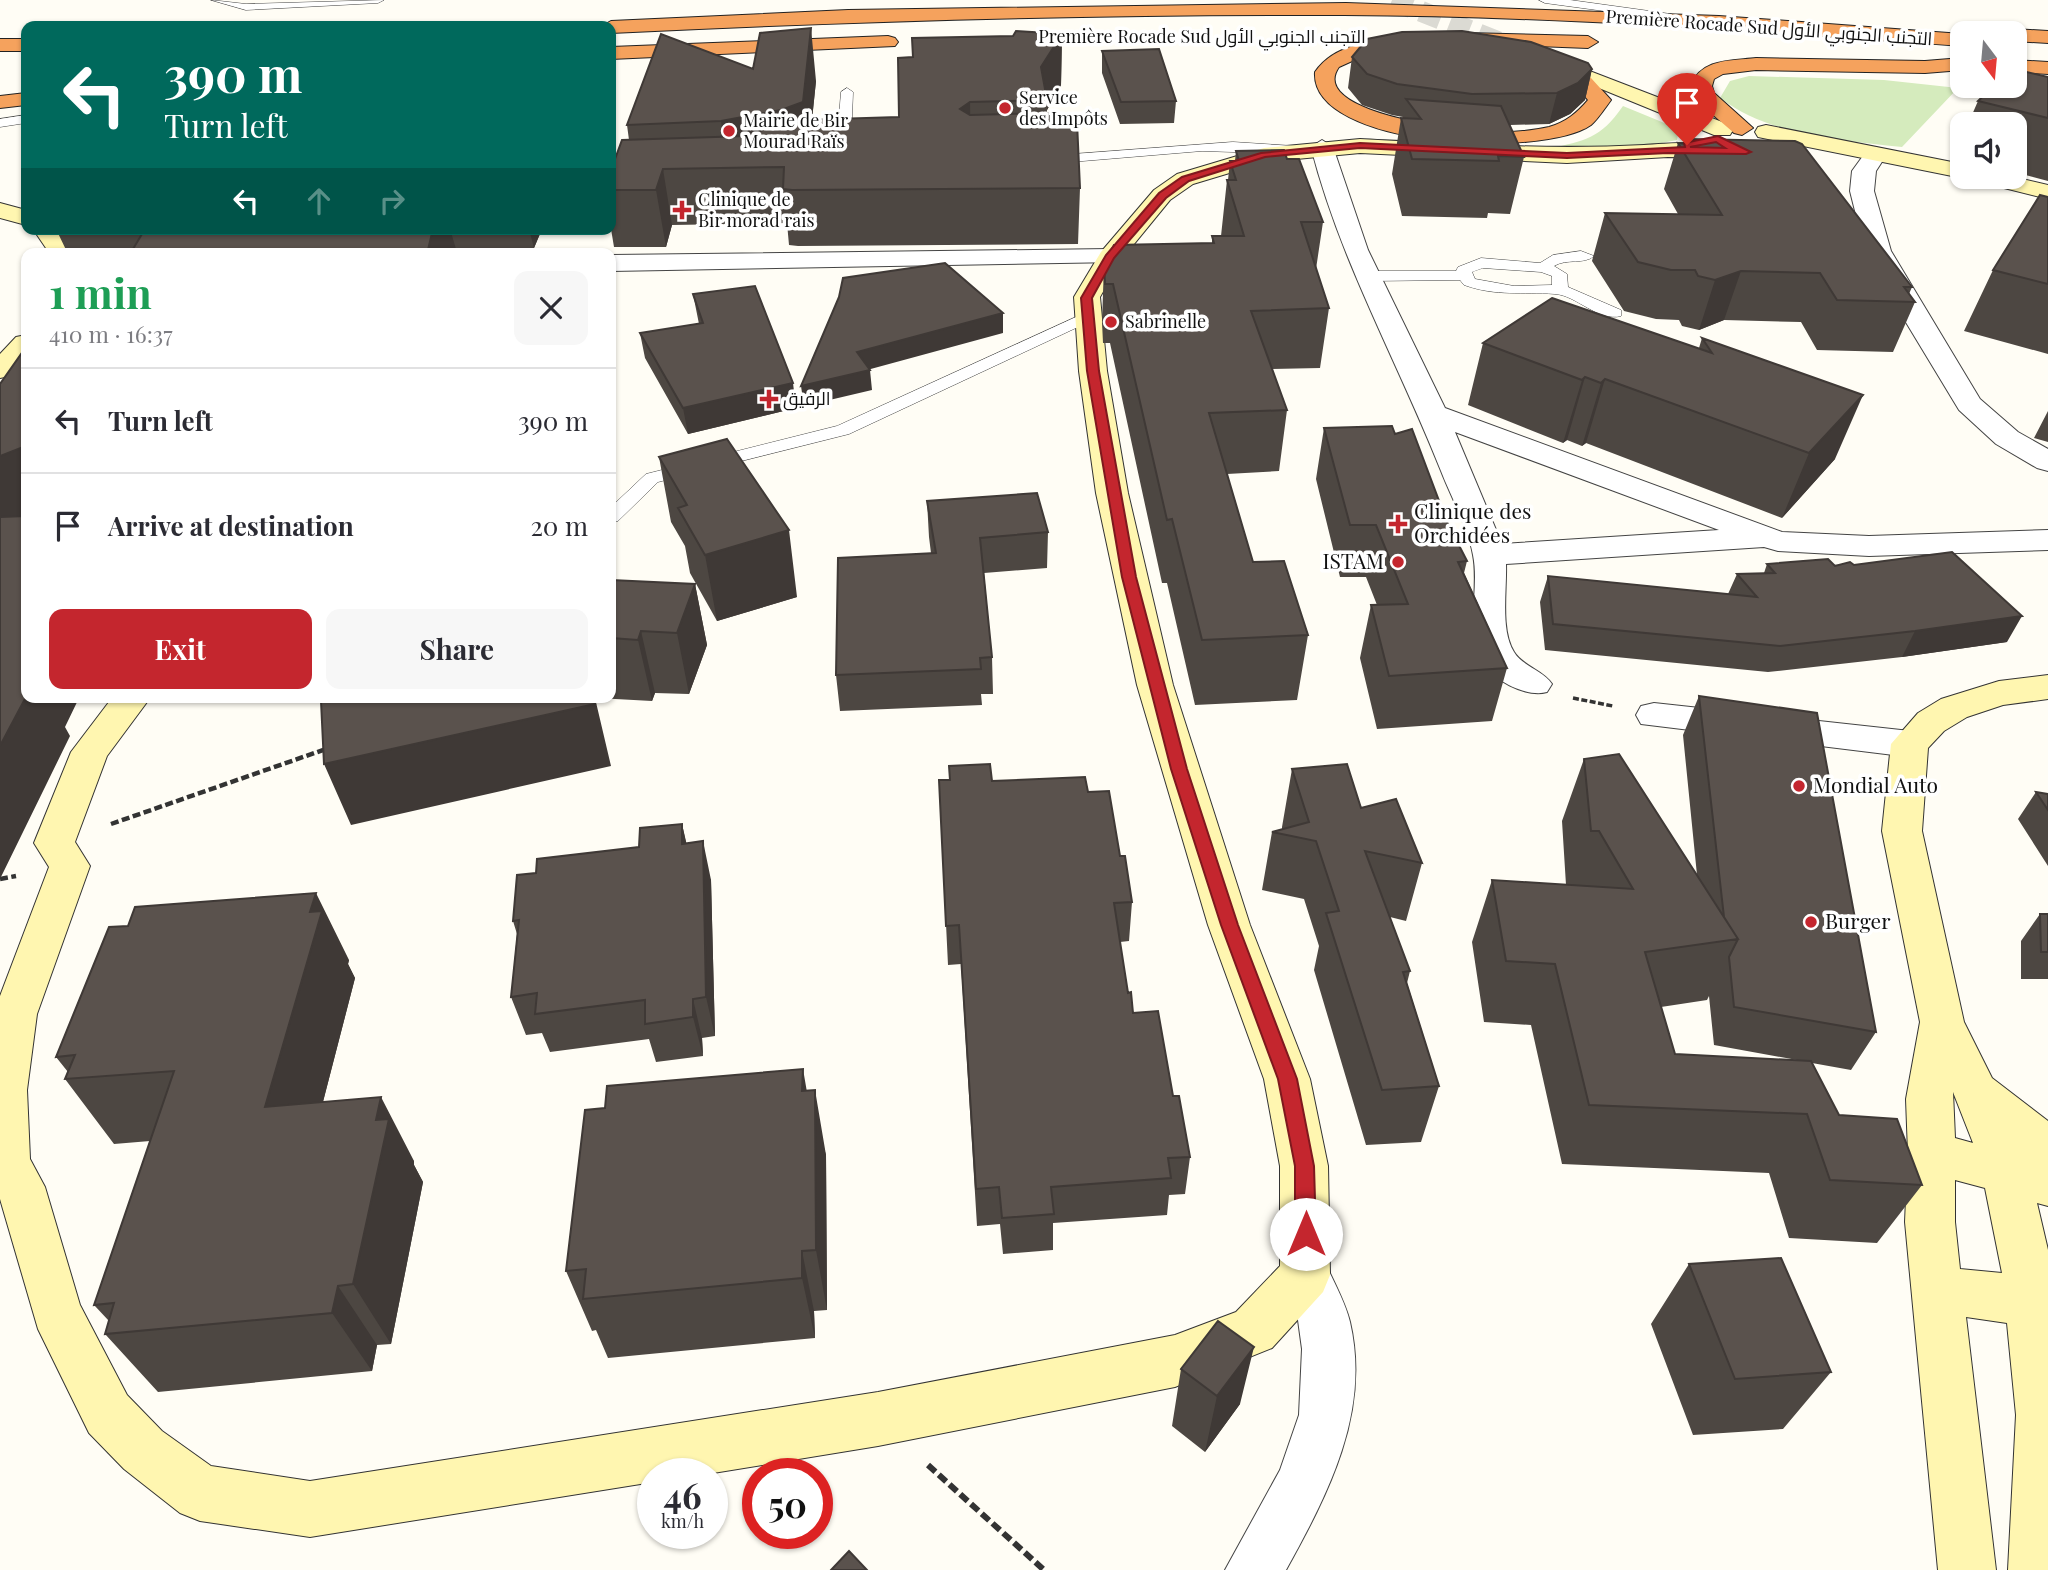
<!DOCTYPE html>
<meta charset="utf-8">
<style>
:root{--surface:#fff;--page:#f7f7f7;--text:#2b2b33;--muted:#7c7c81;--line:#e1e1e2;--accent:#c4262e}
body{margin:0;font-family:"Playfair Display",Cairo,serif;background:var(--page);color:var(--text);height:100vh;display:flex;flex-direction:column;font-size:26px;white-space:nowrap}
*{box-sizing:border-box;margin:0}
p{font-size:23px;color:var(--muted)}
.icon{flex:none;width:38px;height:38px;fill:none;stroke:currentColor;stroke-width:2;stroke-linecap:round;stroke-linejoin:round}
.map{position:relative;flex:1;overflow:hidden}
.details{position:absolute;left:21px;top:248px;width:595px;height:455px;display:flex;flex-direction:column;background:var(--surface);border-radius:14px;box-shadow:0 2px 5px #0004}
.details>*{flex:none}
.guide{position:absolute;left:21px;top:21px;width:595px;height:214px;border-radius:14px;box-shadow:0 2px 5px #0004;background:#00695c;color:#fff;overflow:hidden}
.needle{width:46px;rotate:164deg}
.tools{position:absolute;left:1950px;top:21px;display:grid;gap:14px}
.tools a{display:grid;place-items:center;width:77px;height:77px;border-radius:14px;background:var(--surface);box-shadow:0 2px 5px #0004;font-size:35px}
.speed{position:absolute;left:637px;top:1458px;display:flex;gap:14px;font-size:35px;font-weight:700;text-align:center}
.speed>*{display:grid;place-content:center;width:91px;height:91px;border-radius:50%;background:var(--surface);box-shadow:0 2px 5px #0004;line-height:1}
.speed small{font-size:18px;font-weight:400}
.speed .limit{border:10px solid #d22;background:#fff;color:#111}
.pin{position:absolute;display:grid;place-items:center;width:60px;height:60px;color:#fff;margin:-72px -30px;border-radius:50% 50% 50% 0;rotate:-45deg;box-shadow:0 0 7px #0007}
.pin .icon{rotate:45deg}
.me{position:absolute;width:77px;margin:-38px;rotate:0deg;stroke-linejoin:round;filter:drop-shadow(0 0 5px #0008)}
.turn{display:flex;align-items:center;gap:24px;height:147px;padding:0 28px;font-size:32px}
.turn .icon{width:91px;height:91px;stroke-width:2.5}
.turn b{display:block;font-size:49px;line-height:60px}
.lanes{display:flex;align-items:center;height:66px;padding:0 28px;background:#0003;justify-content:center;gap:35px;direction:ltr}
.lanes .off{opacity:.35}
.round{display:grid;place-items:center;flex:none;width:74px;height:74px;border-radius:14px;background:var(--page)}
.headline{display:flex;align-items:center;justify-content:space-between;height:119px;padding:0 28px}
h1{font-size:42px;font-weight:700;line-height:52px;color:#1e9e55}
.button{display:flex;gap:14px;margin-top:auto;padding:14px 28px}
.button a{flex:1;height:80px;border-radius:14px;background:var(--accent);color:#fff;font-size:28px;font-weight:700;line-height:80px;text-align:center}
.button a+a{background:var(--page);color:var(--text)}
ul{padding:0;list-style:none}
li{display:flex;align-items:center;gap:21px;height:105px;padding:0 28px;border-top:2px solid var(--line)}
li div{flex:1}
li b{display:block;font-size:26px}
li em{font-style:normal}
.map>svg:first-child{display:block}
</style>
<div class="map">
<svg width="2048" height="1570" viewBox="0 0 2048 1570">
<rect width="100%" height="100%" fill="#fffdf5"/>
<path fill="#d5ebbd" d="M1749,76L1884,80L1958,88L1902,147C1842,140 1770,136 1720,98L1730,81Z
M1623,106L1679,129L1677,140L1646,146L1548,149C1586,140 1600,139 1623,106Z"/>
<g fill="none" stroke-linecap="round" stroke-linejoin="round">
<path stroke="#dbdad3" stroke-width="21" stroke-dasharray="21 10" stroke-linecap="butt" d="M1392,0L1527,53"/>
<g stroke="#444" stroke-width="1">
<path id="lane" d="M211,0L246,4L384,0L378,3L246,10Z
M1539,0H1570L1671,14L1677,17L1671,20L1545,3Z
M847,88L853,92L851,143L840,151L833,147L837,142L841,92Z
M26,115V123L0,127V119Z
M1233,142L1295,146L1302,150L1295,154L1202,151L1047,164L1040,160L1047,156Z
M1581,251L1594,256C1584,265 1567,258 1554,266L1567,274L1568,287L1621,310V316C1598,322 1576,295 1555,294C1521,291 1498,297 1464,285L1460,280L1368,281L1360,276L1368,271H1456L1458,267L1481,258L1540,263L1553,255ZM1483,268L1541,272L1552,276V285L1514,286L1475,279L1472,272Z
M1087,312L1093,314V320L849,434L658,482L618,521L611,523V507L646,474L837,426Z"/>
</g>
<g stroke="#444" stroke-width="2">
<path id="street" d="M1322,140L1333,147L1368,250L1445,408L1782,532L1869,536L2048,530V550L1869,556L1778,551L1764,547L1506,564C1507,589 1500,630 1514,652C1522,666 1543,670 1552,684L1547,692C1527,698 1489,679 1481,659C1465,625 1480,589 1473,555C1468,527 1451,497 1441,471C1398,362 1340,261 1311,147ZM1455,432L1719,530L1502,544Z
M1876,147L1887,154L1876,171L1874,191L1891,251L1980,399L2018,432L2048,449V471L2037,468L1996,444L1959,410L1884,286L1865,251L1850,191L1852,171L1868,149Z
M1110,249L1119,252L1123,257L1119,262L611,271V255Z
M1654,703L1910,731L1923,735L1929,744L1923,753L1910,757L1641,724L1636,715L1641,706Z
M1305,1251L1323,1258C1332,1279 1345,1301 1350,1322C1371,1412 1328,1494 1286,1570H1225L1280,1470L1299,1415L1302,1349L1298,1320L1280,1275L1287,1258Z"/>
</g>
<g stroke="#333" stroke-width="2">
<path id="secondary" d="M1574,65L1730,125L1733,130L1730,135H1714L1567,75L1564,71L1567,67Z
M1766,125L1962,164V177H1967L1962,178L1758,137L1755,132L1758,127Z
M1360,139C1455,144 1549,150 1644,145C1661,144 1728,138 1737,151L1726,158L1668,157L1567,163L1360,153L1266,162L1193,184L1170,200L1121,260L1100,297L1107,371L1128,493L1173,685L1250,925L1310,1079L1328,1166L1330,1275L1323,1292L1272,1348L1175,1387L878,1446L707,1474H653V1482L310,1537L200,1521L180,1513L124,1469L89,1433L38,1329L0,1199V996L49,867L34,843L71,752L112,698H150L107,756L75,842L90,866L37,1014L27,1090L30,1159L45,1187L80,1305L127,1395L162,1431L211,1466L310,1481L878,1392L1175,1335L1236,1312L1280,1266V1166L1264,1079L1208,925L1137,685L1096,493L1079,371L1074,297L1101,252L1154,190L1177,174L1264,148Z
M1976,177H2014L2048,185V199L1980,182Z
M0,203L26,210V225L0,218Z
M33,229H59L71,243L76,254H50Z
M26,335V359L10,376L0,378V354L16,337Z
M2048,675V699L2003,705L1967,717L1944,731L1928,748L1922,831L1964,1022L1992,1078L2048,1121V1206L2037,1203L2048,1250V1570H2008L2016,1415L2007,1323L1966,1317L1996,1570H1938L1905,1222L1908,1153L1906,1099L1920,1022L1882,831L1891,744L1918,713L1941,699L1999,681ZM1953,1092L1973,1143L1955,1138ZM1955,1180L1985,1188L2002,1273L1960,1269L1955,1222Z"/>
</g>
<g stroke="#222" stroke-width="2">
<path id="highway" d="M1346,3L1719,16L1962,34V46C1757,31 1550,16 1344,15C1100,14 855,21 611,33V26H602L611,21L848,10Z
M2014,29L2048,31V43L2014,41V33H2005Z
M1466,33L1588,36L1598,42L1588,48L1459,43L1456,39Z
M888,36L895,38L898,42L895,46L611,59V47Z
M0,39H26V51H0Z
M1408,39L1418,45L1415,49L1361,57L1339,67C1307,112 1456,130 1479,131C1502,133 1527,132 1549,127C1566,122 1577,113 1588,100L1564,71L1574,65L1581,67L1611,100C1605,108 1598,119 1591,125C1543,159 1310,148 1315,72C1336,42 1375,41 1408,39Z
M1756,58L1925,61L1962,58V70L1925,73L1756,70L1723,74L1714,79L1712,86L1714,93L1753,128L1742,135L1734,133L1697,101L1690,86C1702,58 1730,61 1756,58Z
M2014,60L2048,62V74L2014,72Z
M26,93V105L0,108V96Z"/>
</g>
<path stroke="#333" stroke-width="3.5" stroke-dasharray="6 2.5" stroke-linecap="butt" d="M1573,698L1613,706"/>
<path stroke="#333" stroke-width="4.5" stroke-dasharray="8 3.5" stroke-linecap="butt" d="M111,824L326,749
M0,879L16,876"/>
<path stroke="#333" stroke-width="6" stroke-dasharray="10 4.5" stroke-linecap="butt" d="M928,1465L1044,1570"/>
<use href="#lane" fill="#fff" fill-rule="evenodd"/>
<use href="#street" fill="#fff" fill-rule="evenodd"/>
<use href="#secondary" fill="#fff6b0" fill-rule="evenodd"/>
<use href="#highway" fill="#f5a25d" fill-rule="evenodd"/>
</g>
<path fill="#4d4742" fill-rule="evenodd" d="M1062,34L1061,85L1047,110V113L1080,188L1078,244L798,246L789,245L787,223L672,225L666,247H614L611,229V170L629,140L627,125L753,69L816,81L812,120L899,117L913,57Z
M1102,51L1176,101L1174,123L1120,124L1102,73Z
M1352,57L1592,69L1585,100L1570,114L1549,124L1510,125L1524,157L1510,214L1488,213L1487,218L1402,216L1392,174L1401,118H1402L1403,117L1392,115L1362,105L1348,88Z
M2048,77V181L2014,172V124H1968L1978,101Z
M1962,138V158L1954,156Z
M1687,139L1912,287L1909,294L1915,302L1893,352L1817,350L1801,322L1724,320L1699,330L1682,326L1679,320L1656,319L1624,311L1592,261L1605,213L1678,214L1664,189L1678,143L1685,144Z
M1236,151L1287,159L1323,222L1316,269L1329,308L1320,368L1272,369L1287,410L1279,471L1227,474L1253,562L1308,635L1297,700L1195,705L1167,583H1162L1110,343H1103L1102,322L1104,264L1212,243V236H1221L1227,180H1228L1230,161H1235Z
M2048,197V354L1964,331L1993,270Z
M56,229H542L534,248L456,249L455,254H68Z
M693,294L796,408L688,434L645,358L640,333L699,324Z
M1702,338L1835,459L1782,518L1586,443L1582,446L1567,440L1563,443L1468,405L1483,343L1699,348Z
M2048,411V442L2034,438Z
M1324,428L1395,434L1447,522L1467,561L1464,573L1507,668L1492,721L1377,729L1360,658L1371,605H1377L1366,577H1340L1316,479Z
M659,457L797,597L717,621L690,573L685,546L671,522Z
M927,501L1048,532L1047,568L984,573L992,657L993,694H981L982,705L840,711L836,675L931,553L929,537Z
M1767,564L1854,565L2007,642L1902,657L1768,672L1545,650L1540,602L1548,576L1728,594L1737,574L1764,573Z
M611,580L695,584L707,645L689,694L655,693L652,701L597,698H611Z
M1699,696L1876,1032L1851,1070L1812,1063L1839,1115L1922,1185L1877,1243L1789,1238L1769,1173L1562,1164L1531,1025L1484,1022L1472,942L1492,880L1566,885L1562,821L1584,759L1697,875L1683,735ZM1709,996L1714,1045L1797,1060L1675,1054L1661,1007L1707,1000Z
M949,766L992,781L1088,792L1120,856L1132,902L1129,941L1120,942L1128,993L1133,1013L1173,1096L1190,1157L1185,1194L1169,1195L1167,1215L1053,1223V1250L1003,1254L1000,1224L977,1226L961,964L948,965L939,780H949Z
M1292,769L1361,808L1422,863L1406,921L1390,917L1410,971L1407,983L1439,1086L1421,1142L1366,1145L1314,970L1319,946L1304,899L1262,890L1272,832L1282,829V827Z
M2036,792L2048,794V866L2018,819Z
M682,824L686,843L711,880L715,1036L702,1038L703,1056L656,1062L649,1039L550,1052L542,1033L526,1035L511,997L517,934L513,921L639,847Z
M2040,914H2048V979H2021V941Z
M128,926L349,960L348,964L355,978L323,1102L414,1161V1165L423,1182L391,1344L377,1345L372,1371L158,1392L105,1334L109,1321L94,1305L150,1141L114,1144L65,1079L68,1072L56,1057Z
M807,1091L826,1155L827,1310L814,1311L815,1338L608,1358L596,1330L592,1331L566,1271Z
M1689,1264L1831,1372L1783,1429L1693,1435L1651,1324Z
M1181,1369L1240,1404L1205,1452L1172,1426Z"/>
<path fill="#3f3936" d="M811,28L816,81L808,157L728,168L721,121Z
M1062,34L1061,85L1047,110V100L1041,67Z
M1592,69L1585,100L1570,114L1549,124L1557,93Z
M970,102L971,155L960,109Z
M663,169L672,225L666,247L656,190Z
M433,229H450L456,249L455,254H427Z
M529,229H542L534,248Z
M1741,271L1724,320L1699,330L1715,280Z
M1003,313V333L867,370H870L872,390L804,406L801,386L857,352Z
M1585,377L1567,440L1563,443L1582,380Z
M1605,379L1586,443L1582,446L1601,383Z
M793,383L796,408L688,434L683,408Z
M1863,395L1835,459L1782,518L1809,453Z
M26,446V518L0,528V456Z
M789,530L797,597L717,621L705,555Z
M695,584L707,645L689,694L677,633Z
M2022,616L2007,642L1902,657L1915,631Z
M641,631L655,693L652,701L638,640Z
M26,697V698H79L65,727L70,736L0,879V746Z
M593,698H595L611,766L351,825L324,764Z
M682,824L691,863L682,844Z
M703,841L711,880L715,1036L706,997Z
M316,893L349,960L348,964L355,978L305,1171L265,1107L310,912Z
M693,999L702,1038L703,1056L693,1017Z
M803,1069L814,1133L802,1091Z
M815,1090L826,1155L827,1310L816,1250Z
M381,1097L414,1161V1165L423,1182L391,1344L353,1284L376,1120Z
M802,1251L814,1311L815,1338L802,1278Z
M338,1286L377,1345L372,1371L332,1313Z
M1254,1347L1240,1404L1205,1452L1217,1396Z"/>
<path fill="#5a524d" stroke="#3f3936" stroke-width="2" d="M811,28L803,102L781,110L721,121L627,125L661,34L753,69L760,33Z
M1016,31L1062,34L1041,67L1047,100L970,102L960,109L970,115L1049,113L1051,122H1077L1080,188L792,190L783,189L784,167L663,169L656,190H611V170L622,140L746,136L801,117V120L899,117L898,58L913,57L912,38L1013,36Z
M1462,31L1531,42L1588,63L1592,69L1578,83L1557,93L1472,94L1397,84L1367,74L1352,57L1367,39L1402,32Z
M1159,49L1176,101L1121,102L1102,51Z
M2014,69L2048,77V118L1978,101L1994,86H2014Z
M1406,99L1501,106L1524,157L1498,156L1499,161L1412,159L1401,118L1421,119Z
M1687,139L1795,141L1802,144L1912,287H1904L1915,302L1837,300L1820,273L1741,271L1715,280L1698,276L1695,270H1671L1638,262L1605,213L1722,215L1678,143L1689,144Z
M1284,150L1287,159H1299L1323,222H1301L1329,308L1251,311L1287,410L1209,413L1253,562L1284,561L1308,635L1202,640L1172,519L1167,520L1113,284H1105L1104,264L1114,245L1214,243L1212,236H1244L1227,180H1236L1230,161H1239L1236,151Z
M2040,195L2048,197V284L1993,270Z
M145,229H433L427,254H130Z
M945,263L1003,313L857,352L870,370L801,386L839,297L843,278Z
M755,286L793,383L683,408L640,333L703,323L693,294Z
M1552,298L1712,353L1702,338L1863,395L1809,453L1605,379L1601,383L1585,377L1582,380L1483,343Z
M26,347V446L0,456V384Z
M1392,426L1395,434L1412,429L1447,522L1467,561L1458,562L1507,668L1389,676L1371,605L1408,604L1376,525H1350L1324,428Z
M727,439L789,530L705,555L678,508L687,505L659,457Z
M1037,493L1048,532L980,538L992,657L980,658L981,669L836,675L838,558L936,553L927,501Z
M26,516V697L0,746V517Z
M1952,552L2022,616L1915,631L1780,646L1553,624L1548,576L1757,597L1737,574L1775,573L1767,564L1828,559L1835,566L1850,562L1854,565Z
M611,580L695,584L677,633L641,631L638,640L611,638Z
M1699,696L1817,713L1876,1032L1734,1007L1729,957L1738,939L1724,917Z
M333,698H593L595,704L324,764L321,701Z
M1619,754L1738,939L1645,952L1675,1054L1811,1061L1839,1115L1897,1119L1922,1185L1830,1180L1807,1114L1589,1105L1555,964L1506,961L1492,880L1633,889L1599,831H1591L1584,759Z
M990,764L992,781L1085,777L1088,792L1109,791L1120,856H1125L1132,902L1114,903L1128,993L1131,992L1133,1013L1158,1011L1173,1096H1179L1190,1157L1168,1158L1171,1178L1051,1187L1054,1214L1002,1218L999,1187L976,1189L959,925L946,926L939,780H950L949,766Z
M1347,764L1361,808L1396,799L1422,863L1365,851L1410,971L1403,972L1439,1086L1382,1090L1326,913L1339,911L1316,841L1272,832L1309,822L1292,769Z
M2036,792L2048,794V810Z
M682,824V844L703,841L706,997L693,999V1017L645,1024V1000L535,1014L537,993L511,997L519,920L513,921L517,875L536,873L537,859L639,847L640,828Z
M316,893L310,912L322,911L265,1107L381,1097L376,1120L389,1119L353,1284L338,1286L332,1313L105,1334L114,1303L94,1305L174,1071L65,1079L75,1055L56,1057L109,927L128,926L135,907Z
M2040,914H2048V952H2041Z
M803,1069L802,1091L815,1090L816,1250L802,1251V1278L583,1299L586,1269L566,1271L585,1110L605,1108L607,1086Z
M1781,1258L1831,1372L1735,1379L1689,1264Z
M1218,1321L1254,1347L1217,1396L1181,1369Z
M849,1551L867,1570H831Z"/>
<path fill="#c4262e" stroke="#7f191e" stroke-width="2" fill-rule="evenodd" d="M1718,136L1751,152L1746,154L1668,153L1567,158L1360,148L1265,157L1189,181L1166,198L1114,258L1092,298L1099,371L1136,577L1187,769L1238,925L1297,1079L1314,1166L1316,1234L1313,1241L1306,1244L1298,1241L1295,1234V1166L1278,1079L1221,925L1171,769L1122,577L1087,371L1081,298L1106,255L1159,193L1182,177L1261,153L1360,143L1567,153L1685,147L1684,143ZM1716,142L1725,148L1690,147Z"/>
<g fill="#c4262e" stroke="#fff" stroke-width="2.5">
<circle cx="1005" cy="108" r="7"/>
<circle cx="729" cy="131" r="7"/>
<path d="M678.5 199.5h7v7h7v7h-7v7h-7v-7h-7v-7h7z"/>
<circle cx="1111" cy="322" r="7"/>
<path d="M765.5 388.5h7v7h7v7h-7v7h-7v-7h-7v-7h7z"/>
<path d="M1394.5 513.5h7v7h7v7h-7v7h-7v-7h-7v-7h7z"/>
<circle cx="1398" cy="562" r="7"/>
<circle cx="1799" cy="786" r="7"/>
<circle cx="1811" cy="922" r="7"/>
</g>
<g text-anchor="middle" stroke-width="7" stroke-linejoin="round" paint-order="stroke">
<g font-size="18" fill="#111" stroke="#fff">
<text transform="translate(1769 28) rotate(4)" y="6">Première Rocade Sud التجنب الجنوبي الأول</text>
<text x="1202" y="43">Première Rocade Sud التجنب الجنوبي الأول</text>
</g>
<g font-size="18" fill="#111" stroke="#fff" text-anchor="start">
<text x="1019" y="104">Service<tspan x="1019" dy="21">des Impôts</tspan></text>
<text x="743" y="127">Mairie de Bir<tspan x="743" dy="21">Mourad Raïs</tspan></text>
<text x="698" y="206">Clinique de<tspan x="698" dy="21">Bir morad rais</tspan></text>
<text x="1125" y="328">Sabrinelle</text>
<text x="783" y="405">الرفيق</text>
</g>
<g font-size="21" fill="#111" stroke="#fff" text-anchor="start">
<text x="1414" y="519">Clinique des<tspan x="1414" dy="24">Orchidées</tspan></text>
<text x="1384" y="569" text-anchor="end">ISTAM</text>
<text x="1813" y="793">Mondial Auto</text>
<text x="1825" y="929">Burger</text>
</g>
</g>
</svg>
<div class="tools">
<a><svg class="needle" viewBox="-14 -14 28 28"><path d="M0-13l5 13h-10z" fill="#e53935"/><path d="M0 13l5-13h-10z" fill="#7c7c81"/></svg></a>
<a><svg class="icon" aria-label="sound" viewBox="0 0 24 24"><path d="M4 9h4l5-4v14l-5-4H4zM17 9q2 3 0 6"/></svg></a>
</div>
<div class="speed"><div>46<small>km/h</small></div><div class="limit">50</div></div>
<div class="pin" style="left:1687px;top:145px;background:#d93025"><svg class="icon" aria-label="arrive" viewBox="0 0 24 24"><path d="M6 21V4h12l-3 4 3 4H6"/></svg></div>
<svg class="me" style="left:1306px;top:1234px" viewBox="-20 -20 40 40"><circle r="19" fill="#fff"/><path d="M0-13L10 11 0 6-10 11z" fill="#c4262e"/></svg>
<div class="guide">
<div class="turn"><svg class="icon" aria-label="left" viewBox="0 0 24 24"><path d="M17 20v-9H6M10 6l-5 5 5 5"/></svg><div><b>390 m</b>Turn left</div></div>
<div class="lanes"><svg class="icon" aria-label="left" viewBox="0 0 24 24"><path d="M17 20v-9H6M10 6l-5 5 5 5"/></svg><svg class="icon off" aria-label="ahead" viewBox="0 0 24 24"><path d="M12 20V5M6 11l6-6 6 6"/></svg><svg class="icon off" aria-label="right" viewBox="0 0 24 24"><path d="M7 20v-9h11M14 6l5 5-5 5"/></svg></div>
</div>
<section class="details">
<div class="headline"><div><h1>1 min</h1><p>410 m · 16:37</p></div><a class="round"><svg class="icon" aria-label="close" viewBox="0 0 24 24"><path d="M6 6l12 12M18 6L6 18"/></svg></a></div>
<ul>
<li><svg class="icon" aria-label="left" viewBox="0 0 24 24"><path d="M17 20v-9H6M10 6l-5 5 5 5"/></svg><div><b>Turn left</b></div><em>390 m</em></li>
<li><svg class="icon" aria-label="arrive" viewBox="0 0 24 24"><path d="M6 21V4h12l-3 4 3 4H6"/></svg><div><b>Arrive at destination</b></div><em>20 m</em></li>
</ul>
<div class="button"><a>Exit</a><a>Share</a></div>
</section>
</div>
